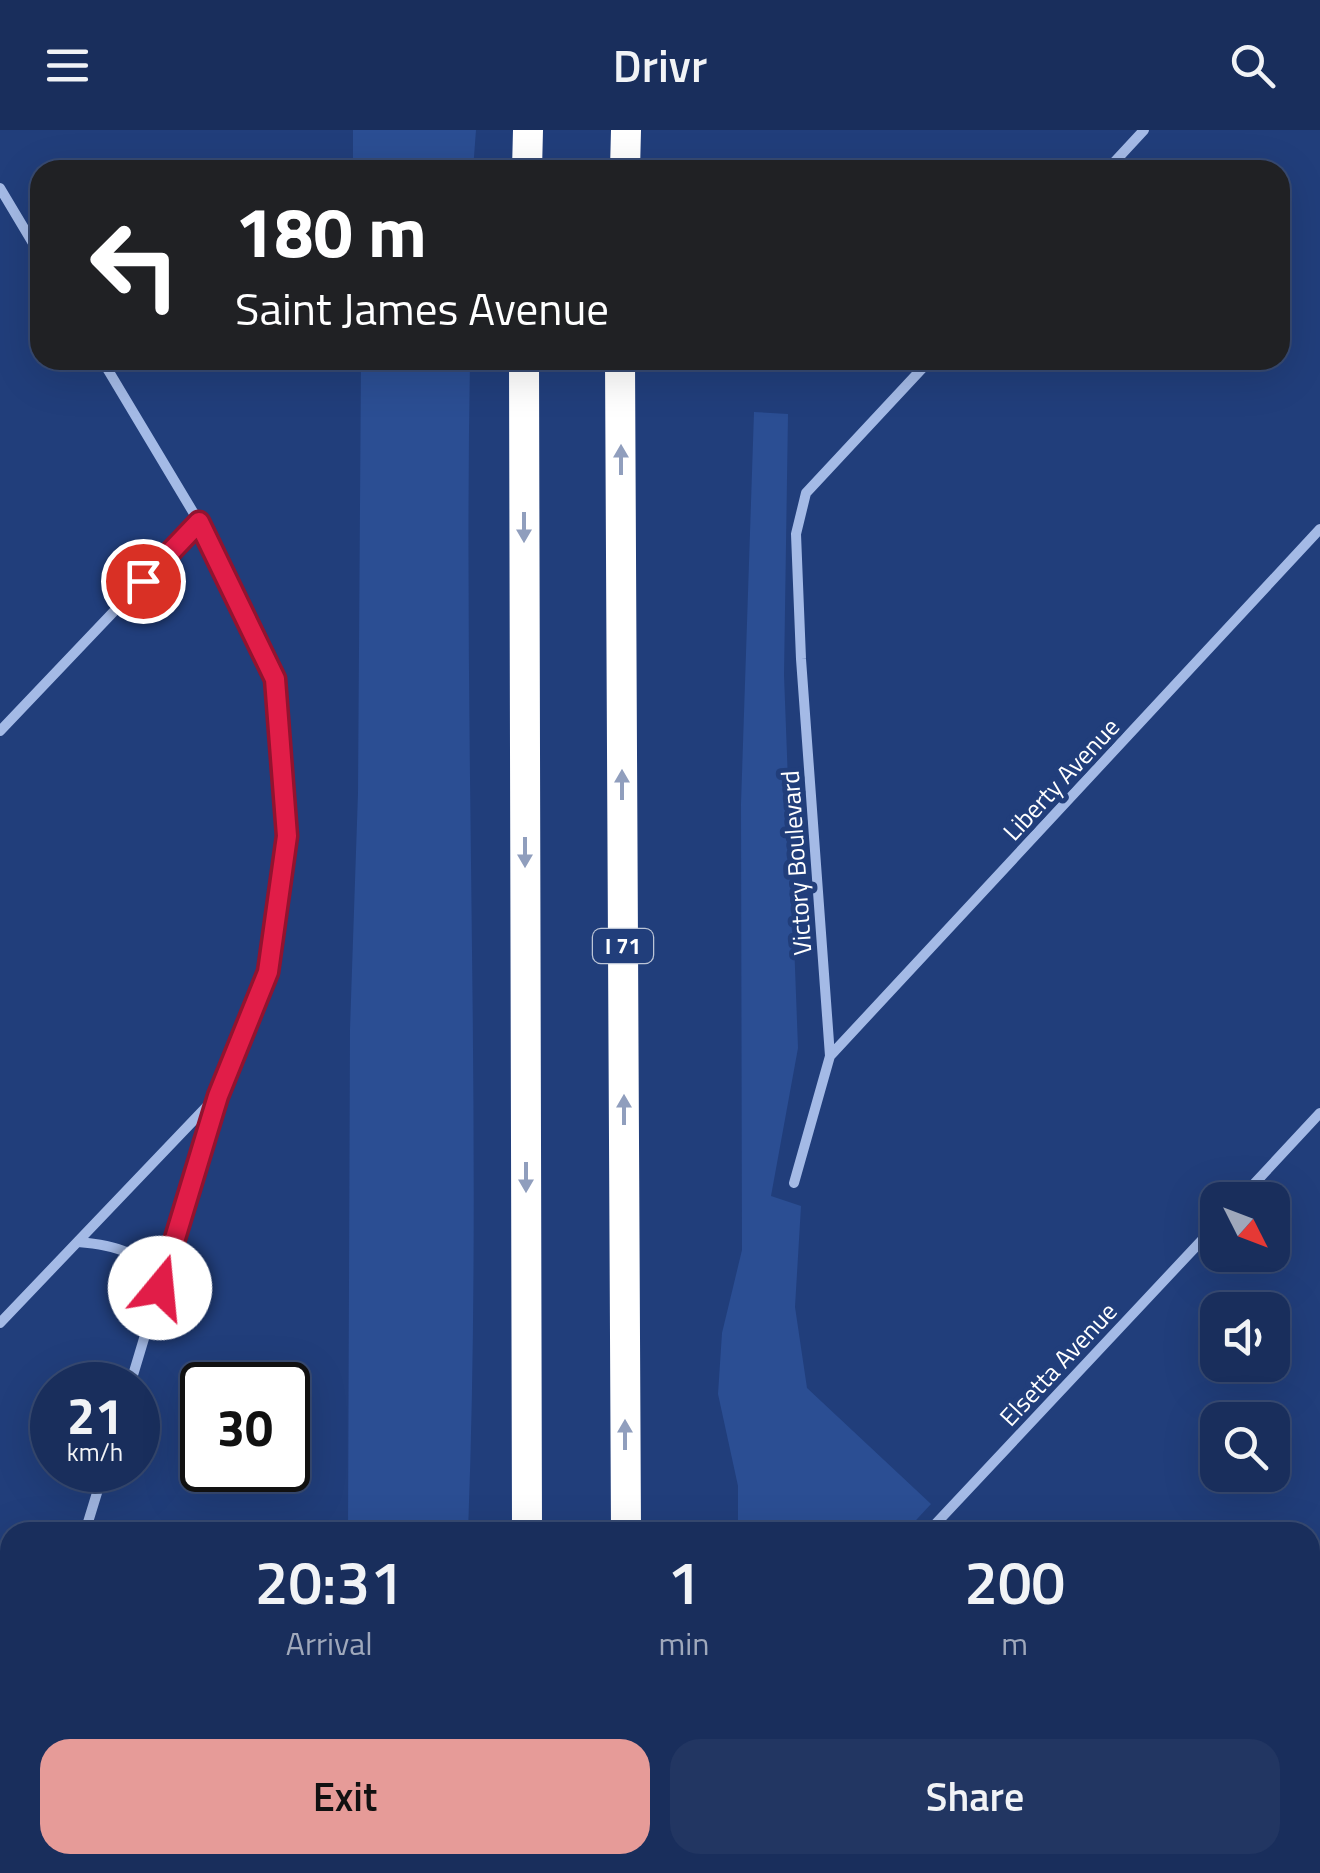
<!DOCTYPE html>
<style>
:root{--surface:#192e5c;--page:#223662;--text:#f1f3f6;--muted:#9fa8bb;--line:#374a72;--accent:#e69b98}
body{margin:0;font-family:"Titillium Web",sans-serif;background:var(--page);color:var(--text);height:100vh;display:flex;flex-direction:column;font-size:38px;white-space:nowrap}
*{box-sizing:border-box;margin:0}
p{font-size:32px;color:var(--muted)}
.icon{flex:none;width:55px;height:55px;fill:none;stroke:currentColor;stroke-width:2;stroke-linecap:round;stroke-linejoin:round}
.map{position:relative;flex:1;overflow:hidden}
.side{position:absolute;left:0px;top:1392px;width:1320px;height:352px;display:flex;flex-direction:column;background:var(--surface);border-radius:30px 30px 0 0;box-shadow:0 10px 40px #0002,0 0 0 2px var(--line)}
.side>*{flex:none}
.top-card{position:absolute;left:30px;top:30px;width:1260px;height:210px;border-radius:30px;box-shadow:0 10px 40px #0002,0 0 0 2px var(--line);background:#202124;color:#fff;overflow:hidden}
.needle{width:65px;rotate:132deg}
.tools{position:absolute;left:1200px;top:1052px;display:grid;gap:20px}
.tools a{display:grid;place-items:center;width:90px;height:90px;border-radius:20px;background:var(--surface);box-shadow:0 10px 40px #0002,0 0 0 2px var(--line);font-size:50px}
.speed{position:absolute;left:30px;top:1232px;display:flex;gap:20px;font-size:50px;font-weight:700;text-align:center}
.speed>*{display:grid;place-content:center;width:130px;height:130px;border-radius:50%;background:var(--surface);box-shadow:0 10px 40px #0002,0 0 0 2px var(--line);line-height:1}
.speed small{font-size:25px;font-weight:400}
.speed .limit{border:5px solid #111;border-radius:15px;background:#fff;color:#111}
.pin{position:absolute;display:grid;place-items:center;width:85px;height:85px;color:#fff;margin:-42px;border:5px solid #fff;border-radius:50%;box-shadow:0 2px 10px #0007}
.me{position:absolute;width:110px;margin:-55px;rotate:17deg;stroke-linejoin:round;filter:drop-shadow(0 0 8px #0008)}
.turn{display:flex;align-items:center;gap:35px;height:210px;padding:0 40px;font-size:45px}
.turn .icon{width:130px;height:130px;stroke-width:2.5}
.turn b{display:block;font-size:70px;line-height:85px}
.eta{display:flex;justify-content:space-evenly;align-items:center;height:170px;text-align:center}
.eta b{font-size:60px;font-weight:600;line-height:70px}
.button{display:flex;gap:20px;margin-top:auto;padding:20px 40px}
.button a{flex:1;height:115px;border-radius:30px;background:var(--accent);color:#111;font-size:40px;font-weight:600;line-height:115px;text-align:center}
.button a+a{background:var(--page);color:var(--text)}
header{display:flex;justify-content:space-between;align-items:center;height:130px;padding:0 40px;background:var(--surface);font-size:45px;font-weight:600}
.map>svg:first-child{display:block}
</style>
<header><svg class="icon" aria-label="menu" viewBox="0 0 24 24"><path d="M4 6h16M4 12h16M4 18h16"/></svg>Drivr<svg class="icon" aria-label="search" viewBox="0 0 24 24"><circle cx="10" cy="10" r="6"/><path d="M15 15l6 6"/></svg></header>
<div class="map">
<svg width="1320" height="1743" viewBox="0 0 1320 1743">
<rect width="100%" height="100%" fill="#213e7b"/>
<path fill="#2b4e93" d="M353,0H476L473,40H353Z
M361,230H470C463,621 483,1012 468,1402H348L350,899L358,663Z
M754,282L788,284L784,545L798,918L771,1066L801,1076L795,1177L807,1258L931,1374L905,1402H738V1356L718,1264L722,1203L742,1120L741,674Z
M346,1735H462V1743H345Z
M741,1735H872L873,1743H741Z"/>
<g fill="none" stroke-linecap="round" stroke-linejoin="round">
<path stroke="#a4bae6" stroke-width="10" d="M1107,40L1144,0
M0,58L40,125
M102,230L199,392L275,549L287,706L269,842L217,966L130,1255
M0,601L199,392
M830,926L1320,399
M794,1053L830,926L801,529L796,404L806,363L930,230
M1239,1070L1320,983
M78,1112C113,1115 145,1121 159,1157
M0,1193L213,970
M85,1402L104,1340
M928,1402L1218,1093
M1310,1595L1320,1585
M0,1684L10,1651
M925,1735L926,1743
M1167,1743L1175,1735"/>
<path stroke="#fff" stroke-width="30" d="M527,40L528,0
M625,40L626,0
M524,230L527,1402
M620,230L626,1402
M528,1735V1743
M641,1735V1743
M495,1743L496,1735"/>
</g>
<defs><path id="oneway-solid" d="M-6-.8H1V-3.2L6.5 0L1 3.2V.8H-6Z" transform="scale(2.5)"/></defs>
<g fill="#909ebd">
<use href="#oneway-solid" transform="translate(621 330) rotate(-90)"/>
<use href="#oneway-solid" transform="translate(524 397) rotate(90)"/>
<use href="#oneway-solid" transform="translate(622 655) rotate(-90)"/>
<use href="#oneway-solid" transform="translate(525 722) rotate(90)"/>
<use href="#oneway-solid" transform="translate(624 980) rotate(-90)"/>
<use href="#oneway-solid" transform="translate(526 1047) rotate(90)"/>
<use href="#oneway-solid" transform="translate(625 1305) rotate(-90)"/>
</g>
<g fill="none" stroke-linecap="round" stroke-linejoin="round">
<g stroke="#92132f" stroke-width="25">
<path id="route" d="M143,451L199,392L275,549L287,706L268,842L218,966L160,1158"/>
</g>
<use href="#route" stroke="#e11d48" stroke-width="18"/>
</g>
<g text-anchor="middle" stroke-width="10" stroke-linejoin="round" paint-order="stroke">
<rect fill="#213e7b" stroke="#bcc5d7" stroke-width="2.5" x="593" y="799" width="60" height="34" rx="8"/>
<g font-size="22" font-weight="bold" fill="#fff">
<text x="623" y="824">I 71</text>
</g>
<g font-size="25" fill="#fff" stroke="#213e7b">
<text transform="translate(1061 649) rotate(-47)" y="9">Liberty Avenue</text>
<text transform="translate(796 733) rotate(-94)" y="9">Victory Boulevard</text>
<text transform="translate(1058 1234) rotate(-47)" y="9">Elsetta Avenue</text>
</g>
</g>
</svg>
<div class="tools">
<a><svg class="needle" viewBox="-14 -14 28 28"><path d="M0-13l5 13h-10z" fill="#e53935"/><path d="M0 13l5-13h-10z" fill="#9fa8bb"/></svg></a>
<a><svg class="icon" aria-label="sound" viewBox="0 0 24 24"><path d="M4 9h4l5-4v14l-5-4H4zM17 9q2 3 0 6"/></svg></a>
<a><svg class="icon" aria-label="search" viewBox="0 0 24 24"><circle cx="10" cy="10" r="6"/><path d="M15 15l6 6"/></svg></a>
</div>
<div class="speed"><div>21<small>km/h</small></div><div class="limit">30</div></div>
<div class="pin" style="left:143px;top:451px;background:#d93025"><svg class="icon" aria-label="arrive" viewBox="0 0 24 24"><path d="M6 21V4h12l-3 4 3 4H6"/></svg></div>
<svg class="me" style="left:160px;top:1158px" viewBox="-20 -20 40 40"><circle r="19" fill="#fff"/><path d="M0-13L10 11 0 6-10 11z" fill="#e11d48"/></svg>
<div class="top-card">
<div class="turn"><svg class="icon" aria-label="left" viewBox="0 0 24 24"><path d="M17 20v-9H6M10 6l-5 5 5 5"/></svg><div><b>180 m</b>Saint James Avenue</div></div>
</div>
<section class="side">
<div class="eta">
<div><b>20:31</b><p>Arrival</p></div>
<div><b>1</b><p>min</p></div>
<div><b>200</b><p>m</p></div>
</div>
<div class="button"><a>Exit</a><a>Share</a></div>
</section>
</div>
